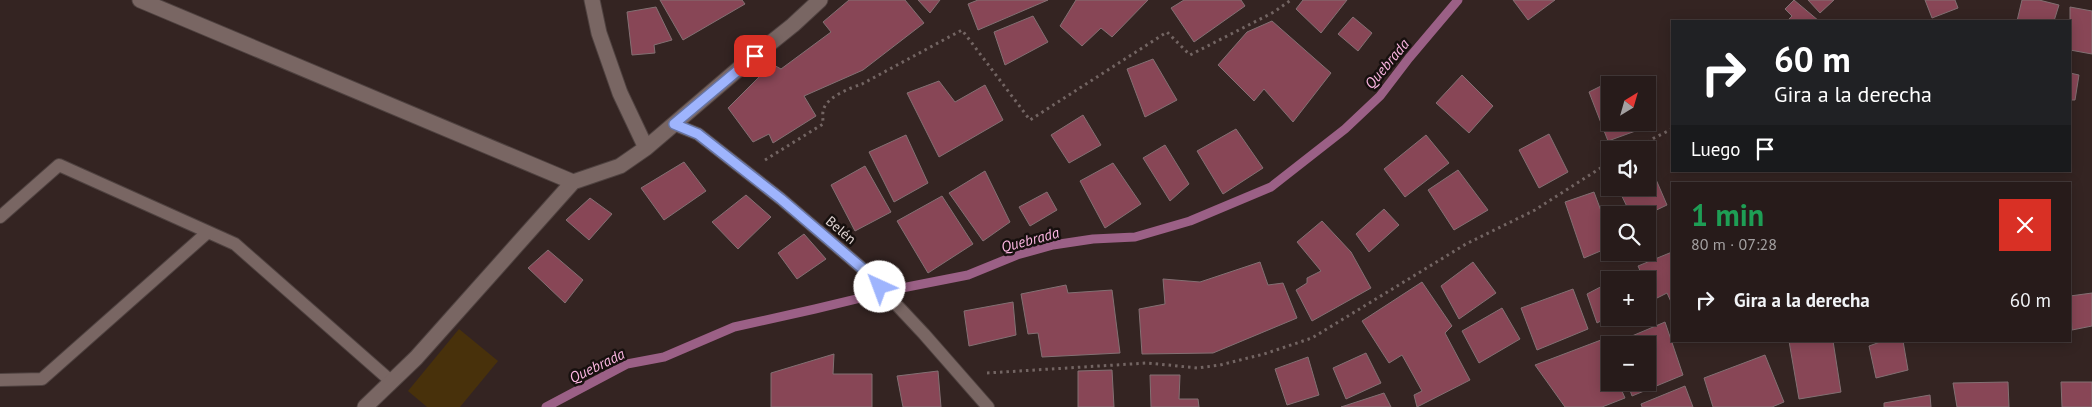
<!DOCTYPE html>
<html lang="es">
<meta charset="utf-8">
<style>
:root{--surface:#271b1a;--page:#332827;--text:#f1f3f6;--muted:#a4a1a2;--line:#433939}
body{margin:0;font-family:"PT Sans",sans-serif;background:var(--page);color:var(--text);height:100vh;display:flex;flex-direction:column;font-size:19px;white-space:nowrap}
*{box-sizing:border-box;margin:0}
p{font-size:16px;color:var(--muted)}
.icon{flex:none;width:28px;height:28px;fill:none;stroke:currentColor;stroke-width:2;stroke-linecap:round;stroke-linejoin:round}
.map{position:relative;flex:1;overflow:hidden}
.drawer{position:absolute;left:1671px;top:182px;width:400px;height:160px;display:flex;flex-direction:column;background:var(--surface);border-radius:0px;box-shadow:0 2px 12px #0003,0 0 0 1px var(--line)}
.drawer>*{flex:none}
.hud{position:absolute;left:1671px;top:20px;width:400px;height:152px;border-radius:0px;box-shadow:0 2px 12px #0003,0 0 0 1px var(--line);background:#202124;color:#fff;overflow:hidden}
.needle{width:32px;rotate:37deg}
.fabs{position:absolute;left:1601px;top:76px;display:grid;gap:10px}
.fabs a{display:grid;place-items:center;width:55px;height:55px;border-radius:0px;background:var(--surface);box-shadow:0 2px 12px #0003,0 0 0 1px var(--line);font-size:25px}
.pin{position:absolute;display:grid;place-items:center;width:42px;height:42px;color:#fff;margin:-21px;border-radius:10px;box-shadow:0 2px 8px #0006}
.me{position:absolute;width:55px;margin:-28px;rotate:317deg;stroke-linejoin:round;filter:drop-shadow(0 0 4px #0008)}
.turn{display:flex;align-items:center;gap:18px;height:105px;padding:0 20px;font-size:22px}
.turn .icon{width:65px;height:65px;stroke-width:2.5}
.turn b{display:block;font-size:35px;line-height:42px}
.then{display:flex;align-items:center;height:48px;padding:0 20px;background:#0003;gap:10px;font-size:19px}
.round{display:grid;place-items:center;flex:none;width:52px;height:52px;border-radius:0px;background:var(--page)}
.headline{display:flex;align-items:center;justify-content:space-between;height:85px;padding:0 20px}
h1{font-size:30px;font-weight:700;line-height:38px;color:#1e9e55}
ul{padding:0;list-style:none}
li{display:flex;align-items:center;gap:15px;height:65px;padding:0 20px}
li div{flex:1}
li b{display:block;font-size:19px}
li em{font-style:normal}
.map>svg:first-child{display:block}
</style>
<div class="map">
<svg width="2092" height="407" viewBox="0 0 2092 407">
<rect width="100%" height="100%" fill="#342422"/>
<path fill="#48310b" d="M459,329L498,361L460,407H427L408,391Z"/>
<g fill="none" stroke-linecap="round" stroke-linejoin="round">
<path stroke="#9b6086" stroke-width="9" d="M546,407L627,364L664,357L734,327L815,309L902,288L968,275L1017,255L1053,245L1093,239L1135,237L1190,221L1271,187L1345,129L1380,96L1409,58L1458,0"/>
</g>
<path fill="#884656" stroke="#837073" d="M660,0H742L745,4L683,40Z
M849,0H905L924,23L863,70L804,96L816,116L773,143L769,134L753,142L728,108L772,64L781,69L831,32L823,22Z
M918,0H940L930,13Z
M978,0H1048L978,30L968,4Z
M1076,0H1148L1112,37L1101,28L1082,46L1060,26Z
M1184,0H1241L1245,6L1194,42L1171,8Z
M1303,0H1347L1321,33L1296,9Z
M1513,0H1555L1528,20Z
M1794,0L1819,21H1787L1792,16L1785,9Z
M1808,0H1834L1820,13Z
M1925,0H1955L1958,8L1932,18Z
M2022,0H2039L2059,5L2054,21H2017Z
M656,7L672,40L654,45L655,53L632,55L627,12Z
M2070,7L2092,11V54L2070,50Z
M1033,16L1048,42L1005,65L994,32Z
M1353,17L1372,33L1358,51L1338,34Z
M1272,21L1331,73L1293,122L1264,89L1254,101L1218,65L1247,32Z
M1153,59L1177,100L1145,117L1127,69Z
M2070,73L2079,75L2075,100H2070Z
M1462,75L1493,106L1469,133L1436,103Z
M939,81L955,102L985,85L1003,120L939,157L907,93Z
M1607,83L1610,89V122H1638L1641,129L1608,141L1589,92Z
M1083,115L1101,145L1069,163L1051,135Z
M1236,129L1263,168L1223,194L1197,151Z
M1549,134L1568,172L1539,188L1519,150Z
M906,135L928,183L894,202L869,152Z
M1426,135L1449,163L1405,197L1384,169Z
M1165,145L1189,184L1170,201L1143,158Z
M1648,161L1667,205L1646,215H1631L1618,188H1648Z
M684,162L706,191L664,220L641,188Z
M1113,163L1141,204L1105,228L1080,181Z
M865,166L891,212L855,231L831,185Z
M1458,170L1488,210L1454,230L1428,190Z
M985,171L1010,222L983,241L949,193Z
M1047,192L1057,210L1030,226L1019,207Z
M1594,192L1610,235V247L1584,258L1565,202Z
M746,195L771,217L738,249L712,222Z
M942,196L973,244L928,273L897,221Z
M590,198L612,214L589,240L566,220Z
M1384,209L1399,225L1369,252L1356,234Z
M1322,221L1351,252L1371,288L1312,321L1296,290L1307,283V278L1321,271L1297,242Z
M804,234L826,259L797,279L778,253Z
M548,250L583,280L565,303L528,268Z
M1672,252V304L1667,293L1653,300L1648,287V280H1644L1638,266Z
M1260,262L1268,285L1283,283L1297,318L1213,353L1142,354L1139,309L1165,304L1163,279L1200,282Z
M1473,262L1496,293L1459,319L1441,286Z
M1422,282L1452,326L1445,333L1470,380L1417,407L1414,395L1422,391L1402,355L1389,363L1362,321Z
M1610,282V316L1597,323L1587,294Z
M1066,285L1068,293L1112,290L1120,353L1042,357L1038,333L1028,334L1021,294Z
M1573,289L1588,329L1537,350L1521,308Z
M2092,293V326L2072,330L2070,296Z
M1013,302L1016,335L969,346L964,311Z
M1502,308L1520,339L1479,363L1462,331Z
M1665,322L1683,375L1632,396L1627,382H1648V345L1613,344Z
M1601,340L1610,362V382H1618L1625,398L1602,407H1565L1535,365Z
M1789,341H1833L1841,392L1799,399Z
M1883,341H1903L1908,370L1876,378L1869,346Z
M1366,353L1381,383L1346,399L1333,368Z
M834,354L833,374H872V407H771V373Z
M1765,355L1784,402L1772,407H1713L1704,378Z
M1308,357L1319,395L1287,405L1275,369Z
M1112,370L1114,407H1078V371Z
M938,371L941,407H903L897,376Z
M1150,375H1180L1179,399H1198L1199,407H1151Z
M2008,382L2009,407H1957L1953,383Z
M2061,382H2092V407H2062Z
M1685,386L1693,407H1642L1641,404Z
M1384,393L1391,407H1341Z
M1930,395L1931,407H1884V403Z"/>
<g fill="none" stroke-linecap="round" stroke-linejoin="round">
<g stroke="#4f4240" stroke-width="14">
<path id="lane" d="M673,124L698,134L781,199L863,269L924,334L988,407
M0,217L59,165L235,244L392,382
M0,380L42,379L208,232"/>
</g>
<g stroke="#4f4240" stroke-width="17">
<path id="street" d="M140,0L573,182
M592,0L599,33L620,93L646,148
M365,407L416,358L573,182L620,166L646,148L742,66L793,25L820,0"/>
</g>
<path stroke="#736563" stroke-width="3" stroke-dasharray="2.5 4" stroke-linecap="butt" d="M1637,150L1654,138L1672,129
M765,160L823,124C823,118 822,112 824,108C829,96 850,88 862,84L962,30L1030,120L1167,32L1190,55L1274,12L1291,0
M987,373L1147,363L1198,368L1220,365L1264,354L1312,338L1466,244L1535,210L1610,162"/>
<use href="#lane" stroke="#796663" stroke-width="12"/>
<use href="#street" stroke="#796663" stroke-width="15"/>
</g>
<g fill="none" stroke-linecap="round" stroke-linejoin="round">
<g stroke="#6775a4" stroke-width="12">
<path id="route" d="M755,56L674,124L698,134L781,199L863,269L880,287"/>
</g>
<use href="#route" stroke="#9eb4fd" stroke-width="9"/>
</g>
<g text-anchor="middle" stroke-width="5" stroke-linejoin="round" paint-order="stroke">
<g font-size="14" fill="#e2d7d5" stroke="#17100e">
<text transform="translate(841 230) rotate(40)" y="5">Belén</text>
</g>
<g font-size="15" font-style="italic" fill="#fcb6e2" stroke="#17100e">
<text transform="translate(1387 64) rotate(-50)" y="5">Quebrada</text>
<text transform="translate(1030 240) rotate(-15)" y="5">Quebrada</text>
<text transform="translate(597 366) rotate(-26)" y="5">Quebrada</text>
</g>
</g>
</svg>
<div class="fabs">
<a><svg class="needle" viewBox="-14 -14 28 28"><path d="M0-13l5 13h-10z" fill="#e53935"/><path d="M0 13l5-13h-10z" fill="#a4a1a2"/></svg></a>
<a><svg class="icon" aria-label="sound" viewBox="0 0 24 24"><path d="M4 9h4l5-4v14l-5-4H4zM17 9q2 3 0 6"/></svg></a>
<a><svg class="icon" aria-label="search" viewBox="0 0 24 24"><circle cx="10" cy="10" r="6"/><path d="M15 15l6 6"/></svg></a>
<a>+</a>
<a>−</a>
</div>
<div class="pin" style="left:755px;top:56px;background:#d93025"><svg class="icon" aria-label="arrive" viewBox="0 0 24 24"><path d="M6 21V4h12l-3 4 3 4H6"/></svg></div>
<svg class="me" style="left:880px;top:287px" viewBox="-20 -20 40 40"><circle r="19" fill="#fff"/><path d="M0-13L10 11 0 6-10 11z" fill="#9eb4fd"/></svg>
<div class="hud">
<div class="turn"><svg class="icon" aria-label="right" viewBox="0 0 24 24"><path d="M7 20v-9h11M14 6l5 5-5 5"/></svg><div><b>60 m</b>Gira a la derecha</div></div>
<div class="then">Luego<svg class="icon" aria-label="arrive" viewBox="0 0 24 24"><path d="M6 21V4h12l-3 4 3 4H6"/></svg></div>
</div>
<section class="drawer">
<div class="headline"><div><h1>1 min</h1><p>80 m · 07:28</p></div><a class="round" style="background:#d93025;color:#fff"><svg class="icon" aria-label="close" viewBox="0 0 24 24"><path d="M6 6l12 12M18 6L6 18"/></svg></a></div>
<ul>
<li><svg class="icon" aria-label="right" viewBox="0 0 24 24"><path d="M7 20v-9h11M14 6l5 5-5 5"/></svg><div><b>Gira a la derecha</b></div><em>60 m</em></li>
</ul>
</section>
</div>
